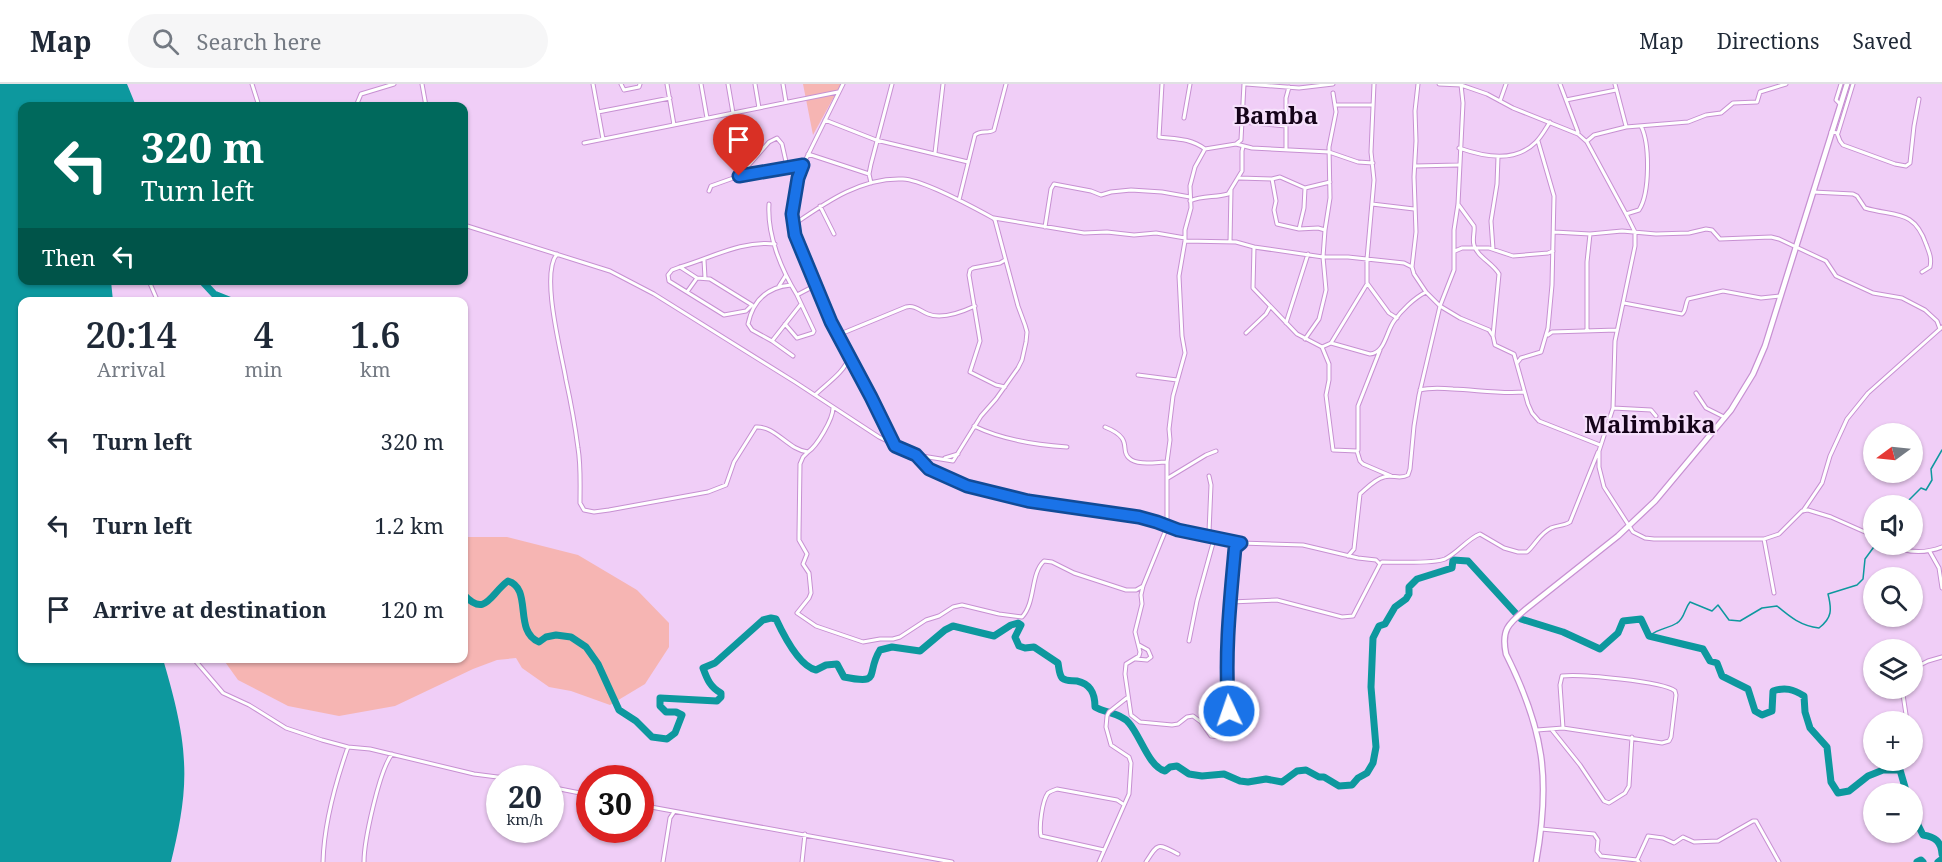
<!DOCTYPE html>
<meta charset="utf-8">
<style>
:root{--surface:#fff;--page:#f6f6f7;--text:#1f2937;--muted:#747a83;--line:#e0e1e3}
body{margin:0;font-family:"Noto Serif",serif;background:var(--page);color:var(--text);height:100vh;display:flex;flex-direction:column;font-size:22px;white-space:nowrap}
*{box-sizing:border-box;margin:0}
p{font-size:20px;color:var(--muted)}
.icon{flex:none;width:33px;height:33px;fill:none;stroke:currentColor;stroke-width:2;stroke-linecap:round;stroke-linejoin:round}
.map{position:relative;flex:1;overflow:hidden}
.sheet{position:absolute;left:18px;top:213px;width:450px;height:366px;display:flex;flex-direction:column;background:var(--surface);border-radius:12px;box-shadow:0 2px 4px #0004}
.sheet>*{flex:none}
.hud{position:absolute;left:18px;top:18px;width:450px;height:183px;border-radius:12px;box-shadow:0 2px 4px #0004;background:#00695c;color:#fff;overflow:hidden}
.needle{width:39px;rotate:255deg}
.controls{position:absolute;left:1863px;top:339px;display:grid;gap:12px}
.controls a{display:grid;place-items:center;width:60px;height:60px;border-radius:50%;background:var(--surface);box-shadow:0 2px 4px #0004;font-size:30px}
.speed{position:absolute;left:486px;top:681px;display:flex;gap:12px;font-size:30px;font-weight:700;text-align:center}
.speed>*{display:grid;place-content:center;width:78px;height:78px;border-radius:50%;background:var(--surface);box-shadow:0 2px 4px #0004;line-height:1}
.speed small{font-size:15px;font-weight:400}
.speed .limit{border:9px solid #d22;background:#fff;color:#111}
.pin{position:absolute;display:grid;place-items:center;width:51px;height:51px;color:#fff;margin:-62px -26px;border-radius:50% 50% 50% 0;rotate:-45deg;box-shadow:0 0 6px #0007}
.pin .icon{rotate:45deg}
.me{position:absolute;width:66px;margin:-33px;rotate:357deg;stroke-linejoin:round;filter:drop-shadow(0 0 4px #0008)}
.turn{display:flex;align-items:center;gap:21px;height:126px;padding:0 24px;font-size:27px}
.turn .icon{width:78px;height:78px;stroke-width:2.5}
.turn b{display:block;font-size:42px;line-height:51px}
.then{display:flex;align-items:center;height:57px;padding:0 24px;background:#0003;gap:12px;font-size:22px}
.eta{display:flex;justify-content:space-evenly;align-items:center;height:102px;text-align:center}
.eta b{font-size:36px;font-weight:600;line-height:42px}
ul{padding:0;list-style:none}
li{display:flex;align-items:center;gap:18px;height:84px;padding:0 24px}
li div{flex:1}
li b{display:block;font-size:22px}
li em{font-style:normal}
header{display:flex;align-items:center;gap:36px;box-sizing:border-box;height:84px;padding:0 30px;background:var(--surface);border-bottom:2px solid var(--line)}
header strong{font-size:28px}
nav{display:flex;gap:33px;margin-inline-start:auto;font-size:21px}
.search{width:420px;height:54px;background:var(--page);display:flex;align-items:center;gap:15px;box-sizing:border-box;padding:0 21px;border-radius:33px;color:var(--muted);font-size:22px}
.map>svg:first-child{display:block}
</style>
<header>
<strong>Map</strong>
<div class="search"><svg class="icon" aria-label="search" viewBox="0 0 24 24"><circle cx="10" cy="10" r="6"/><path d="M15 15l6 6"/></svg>Search here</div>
<nav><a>Map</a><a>Directions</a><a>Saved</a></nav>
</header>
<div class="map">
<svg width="1942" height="778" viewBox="0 0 1942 778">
<rect width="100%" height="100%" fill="#f0cef7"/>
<path fill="#f6b5b3" d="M803,0H841L813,51Z
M464,453H507L578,471L637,506L669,539V563L645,600L610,621L571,607L549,603L522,584L516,574L497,576L473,585L395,622L339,632L288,622L238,596L223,575L464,574Z"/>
<path fill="#0d989e" d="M0,0H127L136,22H22V196L111,197L113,217L22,218V574L163,575C172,606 183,645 184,678C186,712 179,745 171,778H0Z"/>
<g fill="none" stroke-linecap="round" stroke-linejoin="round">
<path stroke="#0d989e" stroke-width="1.5" d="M1903,422L1921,404L1926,406L1932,396L1931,385L1942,366
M1649,552C1661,543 1668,545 1677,539C1685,534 1684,525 1690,518L1712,527L1718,521L1729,536L1740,537L1762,524L1777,522C1790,533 1801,542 1819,544C1832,534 1832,526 1828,510L1857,501L1863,495L1865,475L1876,460"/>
<path stroke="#0d989e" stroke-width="7" d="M201,196L214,210L234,218
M464,511C486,534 490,510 508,497C533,504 513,548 539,558L546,553L556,551L571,553L586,563L598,580L619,626L636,637L652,653L667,655L675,649L682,631L676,628H666L660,622V614L717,617L721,613V609C710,603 707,595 703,584L715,579L763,536L771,534L776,535C783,550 799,582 816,586L826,581L837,580L844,593C883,601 865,590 880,566L892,563L920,567L945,546L953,542L994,552L1011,541L1018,539L1021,541L1015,553L1019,562L1025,564L1034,563L1058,579C1059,584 1059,590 1062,594C1067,598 1072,596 1077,597C1091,600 1095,610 1095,623C1105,629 1121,629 1129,639C1141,653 1149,683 1165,687L1170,683L1177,682L1189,690L1202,692L1224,690L1240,697L1248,698L1266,695L1282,698L1297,687L1306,686L1319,693H1324L1339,702L1352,701L1358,694L1367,689L1373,679L1376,663L1371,603L1373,554L1379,542L1385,540L1395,523L1406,515L1409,510V503L1417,495L1452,484L1453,476L1468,477L1521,535L1563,548L1600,565L1618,549L1623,537L1641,535L1649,552L1703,565L1710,577L1717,579L1722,592L1748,605L1755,627L1762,631L1772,627L1773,607C1785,603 1793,605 1804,612L1805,628L1810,644L1827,663L1831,698L1838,709L1849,707L1868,692L1883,686H1900L1907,710
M1912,729L1923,751C1935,753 1941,757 1942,770
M1917,778L1921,776L1923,778
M1938,778L1942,775"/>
<g stroke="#c790d2" stroke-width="5">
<path id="street" d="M252,0L259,22
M422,0L426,22
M593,0L603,55
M621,0L624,6L639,3L640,0
M667,0L674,41
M701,0L707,34
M728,0L733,29
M755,0L759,24
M783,0L786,18
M843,0L803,81L798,94L792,130L796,151L831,238L894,360
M1162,0L1159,53C1176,55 1190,54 1205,65
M1246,0L1299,4L1333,0
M1374,0L1371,68L1374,96L1367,175V199L1389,229L1397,234
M1418,0L1415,27L1416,57L1414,93L1416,148L1412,183L1414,190L1426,208L1440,222L1460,234L1489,246L1493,252L1495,261L1514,270L1528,320L1532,329L1539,337L1600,361
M1439,0L1461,1L1487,10L1513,24L1578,50L1587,58L1626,130L1635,148V162L1615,257L1613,324L1599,367V383L1604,403L1633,448L1645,454L1654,455H1764L1779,450L1802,427L1808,426L1831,433L1874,452
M1560,0L1578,48
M1615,0L1626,42
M1566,16L1616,6
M1500,17L1506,0
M1840,20L1836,16L1841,0
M1335,21H1373
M356,22L361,10L394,0
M598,28L670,14
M1184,34L1190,0
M825,36L876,56L968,78
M1243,38L1286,42
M1831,48L1838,49L1853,0
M1837,49L1840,57L1843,61L1895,80L1906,82L1910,79L1914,42L1919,15
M1587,57L1594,51L1626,43L1688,38L1706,31L1721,29L1733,19L1757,18L1760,8L1786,0
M584,59L838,8
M1236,60L1252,64L1329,68L1358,78L1373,79
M1459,64C1485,73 1515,79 1536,58C1542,52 1546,44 1550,38
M1286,66V14L1289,3
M935,69L943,0
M808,70L869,90
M1415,82L1458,81
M740,91L769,58L777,54L782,60L787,82
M1239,94L1272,95L1280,93L1305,104L1330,98
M1272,95L1276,117L1274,126L1277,140L1299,145L1318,144L1325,146L1323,173L1326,206L1319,235L1305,255
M871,99L869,90L871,80L892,0
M709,107L711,102L739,92L803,81
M1813,108L1853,110L1857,112L1865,124C1895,133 1914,125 1926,160C1929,168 1932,174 1930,183L1922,188
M959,116L975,51C981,46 988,50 994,46L1006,0
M1190,117C1203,111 1215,114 1228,110L1242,87V67L1243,63
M769,120C767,151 781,185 797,211L816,201
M1372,120L1414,125
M1458,120L1474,142C1475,148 1472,155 1474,161C1477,173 1493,179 1499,190L1493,252
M820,122L834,150
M1626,130L1639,126C1650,109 1650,60 1641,42
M994,134L1084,149L1107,148L1134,151L1156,149L1185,154
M464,141L610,187L654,210L795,298L879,353L916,371L953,377L981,332L996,315L1018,284L1022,276L1026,258L1027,248L1025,241L1018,222L995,136L993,134C973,123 924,96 903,95C861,93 825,119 793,141
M1045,143L1051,105L1054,100L1091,107L1101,111L1111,108L1131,106L1162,108L1190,113
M1299,145L1304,124L1305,104
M1325,146L1330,114L1329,63L1336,28L1333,9
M1554,148L1590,150L1622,147L1656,150L1689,149L1706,145L1712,146L1720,155L1771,153L1779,155L1826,177L1836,192L1873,209L1902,214L1925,226L1937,237L1940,245
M1185,157L1236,158L1254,163L1253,204L1297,250L1322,263L1329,280V296L1326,311L1333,366L1357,367L1360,377L1363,380L1391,392
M1230,158L1231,106
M1254,163L1323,173H1348L1404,179L1412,183
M1493,165L1491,137L1497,100L1498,73
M1455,167L1462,164H1489L1513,172L1548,169L1553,167
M557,170C540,190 562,271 566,296C571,319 575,341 578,364C581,382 580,401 580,419L584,426L594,428L609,426L708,408L726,401L734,378L756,343C776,342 788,366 808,368C817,362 833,335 833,324
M704,176L705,194
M1005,176L1000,179L973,184L970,186L969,191L980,257L970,288L996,301L1005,303
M680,183L697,194L710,195L752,221
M149,197L158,218
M791,201C767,203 753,216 748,240L752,246L772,257L793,272
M779,202L786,191
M687,208L697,194
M1624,219L1682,230C1686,228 1685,220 1688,215L1723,207L1761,214L1780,212
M752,221L746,227L724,231L669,197L668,191L672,186L680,183C711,174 742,156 775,160
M1286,239L1308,170
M785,240L797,254L813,249L814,247L797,211
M1587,246V178L1590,150
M1246,249L1266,230L1270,223
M838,251L906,223C916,221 920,227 928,230C942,236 962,228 975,222
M1548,251L1552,248L1617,246
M772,257L801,220
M1331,259L1370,270C1385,269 1386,248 1394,237C1401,227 1414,214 1426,208
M1322,263L1331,259L1367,200
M1517,279L1521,274L1541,268L1548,244L1552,201L1554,112L1538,57
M1138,291L1177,296
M1420,306C1431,303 1442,304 1453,305C1477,306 1501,310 1524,308
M1696,309L1706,324L1724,333
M815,311C826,300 845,288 849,273
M1613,324L1651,326L1656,332
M974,342C1003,356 1036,361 1067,363
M1105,343C1135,355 1119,366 1129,374C1137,382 1157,378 1167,378
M1358,366V322L1380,266
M808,368L803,373L800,380L799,450V456L807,470L803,480L809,489L811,509L809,514L797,529L816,542L863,558L880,555H893L900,553L926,536L939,532L953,523L962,521L999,530L1022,533C1036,518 1030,490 1044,477L1052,478L1074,489L1126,506H1136L1143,502
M916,372L929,385L967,402L1028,417L1139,433L1152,436L1178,446L1241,459L1303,461L1358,474L1376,476L1380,480L1353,532L1342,533L1277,516L1231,518
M945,374L958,370
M1209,392L1211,401L1209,448L1211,452
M1168,394L1206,371L1216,367
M1803,427L1822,399L1830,372L1847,335L1868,309L1942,243
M1764,455L1774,509
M1241,459L1235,464C1230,526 1223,589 1233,650L1229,654L1211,652L1201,638L1193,632L1187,633L1178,640L1172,641L1140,638L1131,631L1125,590L1126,580L1139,572L1140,568L1135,548L1142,520L1141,511L1143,502L1167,443V378L1170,356L1169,345L1173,312L1185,269L1182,252L1179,192L1185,157V146L1191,124L1190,102L1195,83L1205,65L1236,60L1241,56L1244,0
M1888,460C1906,469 1924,470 1942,463
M1930,468L1939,484L1942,504
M1348,472L1354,465L1360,410C1367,404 1375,395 1384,393C1392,390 1400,396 1408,391L1410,385L1414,342L1419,311L1440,222L1454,186V146L1458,120L1463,19L1461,1
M1380,480L1382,478C1396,478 1433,480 1445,475C1458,469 1467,455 1480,450L1504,464L1518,468H1527C1536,460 1539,450 1551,444C1558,441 1564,442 1570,438L1598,368
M1189,557L1197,517L1213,459L1216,454
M193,574L223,609L249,621L286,644L322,656L348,663L370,665L474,690L505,694
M1136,575L1147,576L1151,573L1148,566L1139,561
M1912,585L1928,577L1942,573
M1902,604L1907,637
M1537,646L1563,644L1662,659L1669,657L1671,653L1676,611L1675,607C1663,597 1579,590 1562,592L1560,601L1563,644
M1552,646L1580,681L1604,717L1609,719L1625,709L1629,702L1632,653
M550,703L590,711
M640,721L952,778
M1541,745L1594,750L1598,756L1597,767L1601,772L1637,776L1639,778
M1104,766L1041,752C1039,743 1042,717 1048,709C1051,707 1054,706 1057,705L1117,716L1123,720
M1637,776L1648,752L1663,754L1674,759L1683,753L1694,758L1718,757L1753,737H1756L1779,778
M323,778C324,739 335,700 348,663
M364,778C364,757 379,687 392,670
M663,778L670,734L674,728
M802,778L805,750
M1099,778L1129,710L1131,679L1129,673L1111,661L1106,643L1107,632L1109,628L1128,613
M1146,778C1158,759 1157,759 1178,770"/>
</g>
<g stroke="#c790d2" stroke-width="7">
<path id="secondary" d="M1536,778C1551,695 1544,646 1506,570C1501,546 1508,540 1526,525L1618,452L1655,417L1731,326L1753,290L1765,262L1847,0"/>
</g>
<use href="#street" stroke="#fff" stroke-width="3"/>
<use href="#secondary" stroke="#fff" stroke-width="4.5"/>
</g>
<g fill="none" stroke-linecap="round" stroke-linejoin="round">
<g stroke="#114b97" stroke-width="15">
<path id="route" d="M739,92L803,81L798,94L792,130L795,151L831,238L871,313L895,362L916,371L929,385L967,402L1028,417L1139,433L1157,438L1178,446L1241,459L1235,464C1230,518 1224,574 1229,627"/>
</g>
<use href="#route" stroke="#1a73e8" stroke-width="10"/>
</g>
<g text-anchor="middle" stroke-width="4.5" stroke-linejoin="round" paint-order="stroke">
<g font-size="24" font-weight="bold" fill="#150319" stroke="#f6e0fb">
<text x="1276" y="40">Bamba</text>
<text x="1650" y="349">Malimbika</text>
</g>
</g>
</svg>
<div class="controls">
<a><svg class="needle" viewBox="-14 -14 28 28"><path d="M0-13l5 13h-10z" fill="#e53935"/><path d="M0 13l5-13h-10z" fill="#747a83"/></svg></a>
<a><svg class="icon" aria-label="sound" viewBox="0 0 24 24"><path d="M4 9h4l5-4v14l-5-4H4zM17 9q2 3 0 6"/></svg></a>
<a><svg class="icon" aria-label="search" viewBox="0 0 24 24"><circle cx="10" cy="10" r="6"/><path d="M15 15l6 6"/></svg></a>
<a><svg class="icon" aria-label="layers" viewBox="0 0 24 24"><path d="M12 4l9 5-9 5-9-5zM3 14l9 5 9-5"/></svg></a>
<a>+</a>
<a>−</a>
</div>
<div class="speed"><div>20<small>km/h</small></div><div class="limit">30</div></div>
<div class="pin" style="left:739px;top:92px;background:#d93025"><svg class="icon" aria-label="arrive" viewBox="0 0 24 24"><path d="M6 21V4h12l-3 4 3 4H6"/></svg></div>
<svg class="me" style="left:1229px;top:627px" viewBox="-20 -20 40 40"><circle r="17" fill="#1a73e8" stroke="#fff" stroke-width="3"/><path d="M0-11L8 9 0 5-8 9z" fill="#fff"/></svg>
<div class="hud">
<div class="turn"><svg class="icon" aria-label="left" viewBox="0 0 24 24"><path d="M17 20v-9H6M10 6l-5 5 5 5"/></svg><div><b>320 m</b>Turn left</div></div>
<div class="then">Then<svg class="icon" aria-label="left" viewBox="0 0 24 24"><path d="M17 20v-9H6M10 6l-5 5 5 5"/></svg></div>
</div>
<section class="sheet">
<div class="eta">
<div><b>20:14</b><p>Arrival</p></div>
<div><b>4</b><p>min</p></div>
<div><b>1.6</b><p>km</p></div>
</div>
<ul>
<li><svg class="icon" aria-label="left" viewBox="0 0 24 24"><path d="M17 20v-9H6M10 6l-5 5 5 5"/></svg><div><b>Turn left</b></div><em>320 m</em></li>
<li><svg class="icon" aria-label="left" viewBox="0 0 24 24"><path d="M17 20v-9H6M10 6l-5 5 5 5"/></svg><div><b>Turn left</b></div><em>1.2 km</em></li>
<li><svg class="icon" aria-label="arrive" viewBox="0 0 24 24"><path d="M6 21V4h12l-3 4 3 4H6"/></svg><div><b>Arrive at destination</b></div><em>120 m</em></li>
</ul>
</section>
</div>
